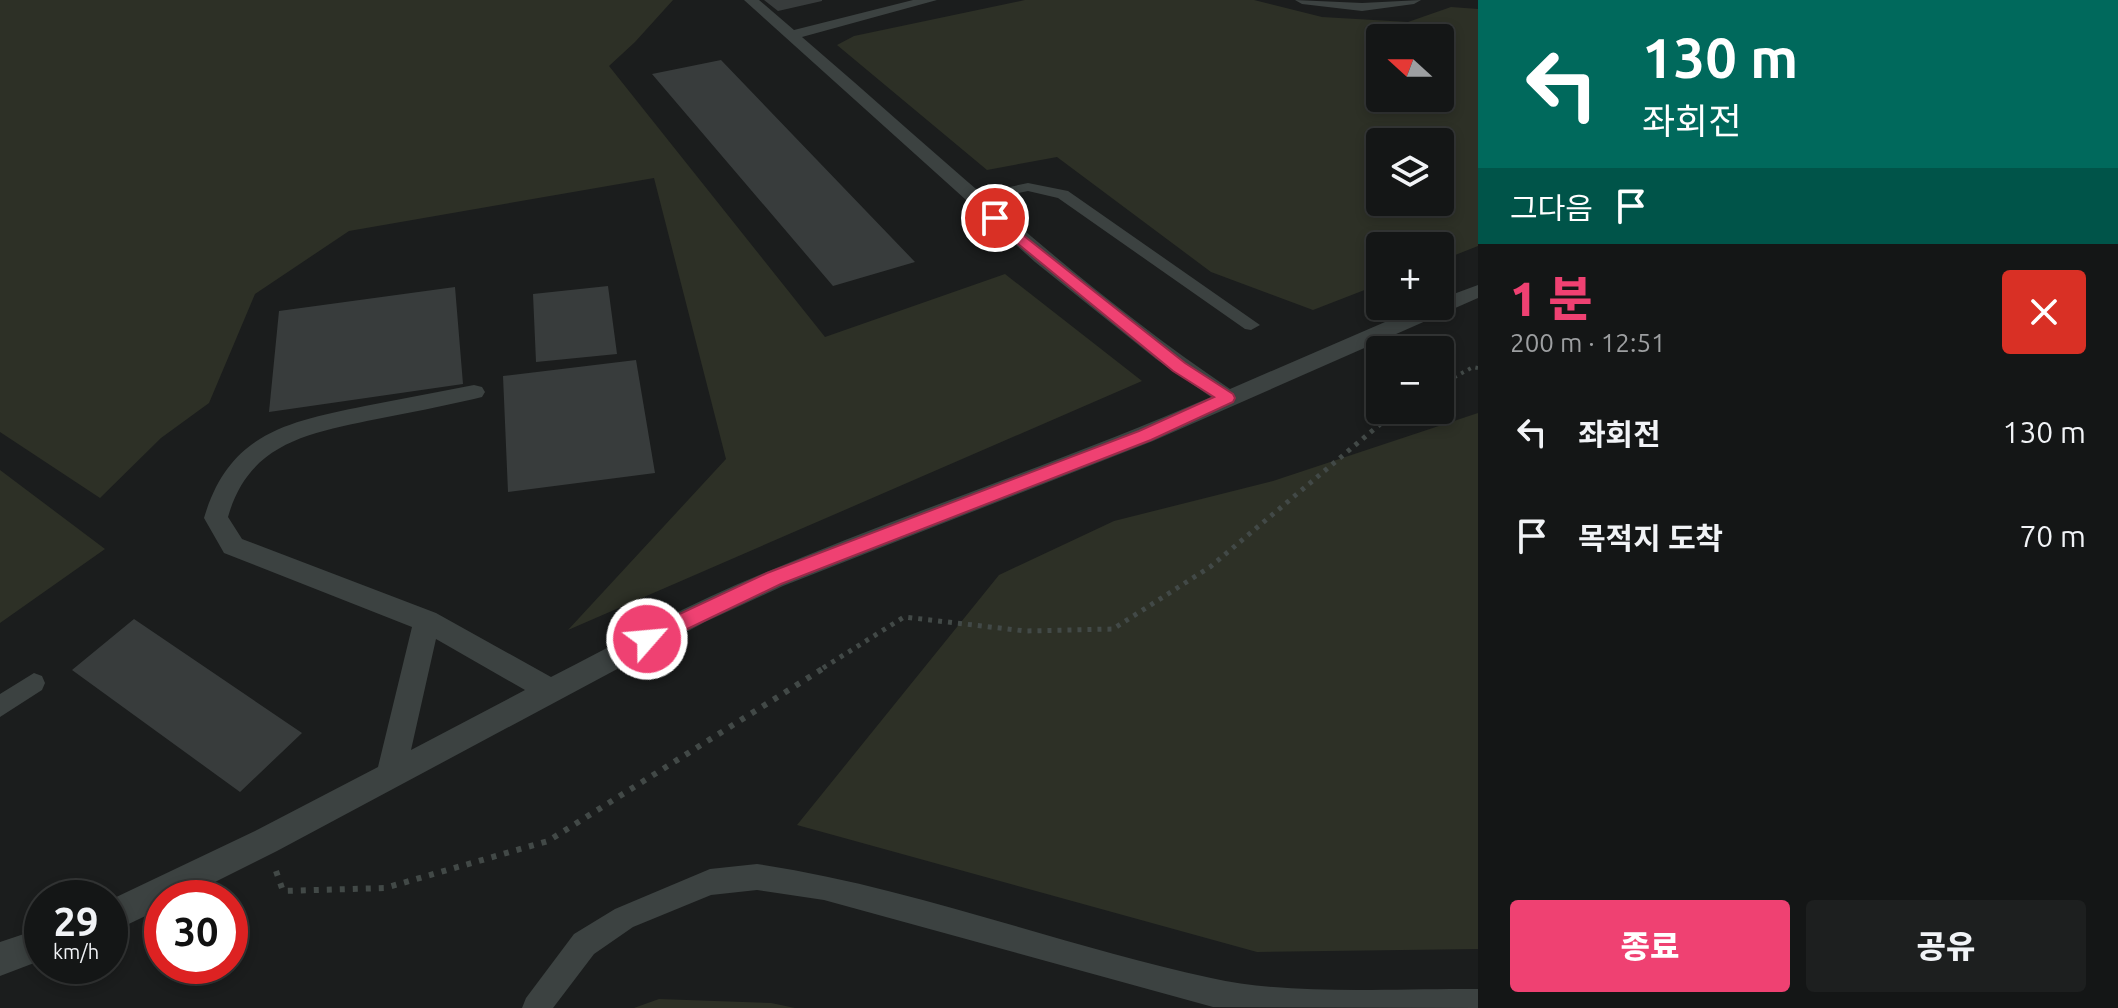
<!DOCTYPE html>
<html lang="ko">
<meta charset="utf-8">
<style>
:root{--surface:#141616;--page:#1d1f1f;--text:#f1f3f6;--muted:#9d9fa1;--line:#333535;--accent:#ef4172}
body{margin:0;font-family:Ubuntu,"Noto Sans KR",sans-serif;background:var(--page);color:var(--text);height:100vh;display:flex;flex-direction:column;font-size:30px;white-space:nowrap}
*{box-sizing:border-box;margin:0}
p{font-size:26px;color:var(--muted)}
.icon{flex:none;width:44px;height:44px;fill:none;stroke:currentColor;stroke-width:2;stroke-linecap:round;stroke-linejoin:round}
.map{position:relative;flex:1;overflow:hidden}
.side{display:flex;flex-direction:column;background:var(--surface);width:640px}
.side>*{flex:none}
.banner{background:#00695c;color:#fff;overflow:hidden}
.needle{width:52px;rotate:291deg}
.controls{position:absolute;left:1366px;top:24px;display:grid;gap:16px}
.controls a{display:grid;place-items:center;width:88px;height:88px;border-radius:8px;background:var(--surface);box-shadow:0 4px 12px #0003,0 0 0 2px var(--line);font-size:40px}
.speed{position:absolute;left:24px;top:880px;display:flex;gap:16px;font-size:40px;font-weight:700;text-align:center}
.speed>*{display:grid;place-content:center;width:104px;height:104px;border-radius:50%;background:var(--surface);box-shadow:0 4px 12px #0003,0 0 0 2px var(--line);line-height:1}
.speed small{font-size:20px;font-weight:400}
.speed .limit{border:12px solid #d22;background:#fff;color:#111}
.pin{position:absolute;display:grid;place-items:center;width:68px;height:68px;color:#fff;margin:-34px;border:4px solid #fff;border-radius:50%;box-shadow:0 2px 8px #0007}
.me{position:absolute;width:88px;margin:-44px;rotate:63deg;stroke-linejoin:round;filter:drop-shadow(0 0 6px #0008)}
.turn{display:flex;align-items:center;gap:28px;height:168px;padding:0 32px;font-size:36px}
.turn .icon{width:104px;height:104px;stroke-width:2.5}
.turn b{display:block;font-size:56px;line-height:68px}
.then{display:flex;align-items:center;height:76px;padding:0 32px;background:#0003;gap:16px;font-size:30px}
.round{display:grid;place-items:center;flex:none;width:84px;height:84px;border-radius:8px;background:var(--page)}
.head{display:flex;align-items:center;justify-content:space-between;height:136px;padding:0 32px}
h1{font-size:48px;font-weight:800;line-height:60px;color:var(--accent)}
.primary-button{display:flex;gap:16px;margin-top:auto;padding:16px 32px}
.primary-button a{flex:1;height:92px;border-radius:8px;background:var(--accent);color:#fff;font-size:32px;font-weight:800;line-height:92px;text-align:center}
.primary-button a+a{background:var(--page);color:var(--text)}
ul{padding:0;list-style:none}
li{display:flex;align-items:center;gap:24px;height:104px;padding:0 32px}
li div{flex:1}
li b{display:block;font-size:30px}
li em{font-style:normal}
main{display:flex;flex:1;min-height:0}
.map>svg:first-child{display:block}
</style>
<main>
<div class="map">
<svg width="1478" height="1008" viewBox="0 0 1478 1008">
<rect width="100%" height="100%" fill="#1b1d1d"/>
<path fill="#2d3026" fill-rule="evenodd" d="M0,0H673L635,42L609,66L825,337L1005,274L1142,381L568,630L726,459L654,178L349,231L255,294L209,403L161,438L100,498L0,432Z
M1025,0H1254L1322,17L1408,22L1451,7L1478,9V246L1440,261V246H1380V284L1313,310L1211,272L1057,157L987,170L837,45L854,36ZM1380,38H1440V98H1380ZM1380,142H1440V202H1380Z
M1478,413V949L1257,952L797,825L999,575L1114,521L1273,481Z
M0,470L105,549L0,623Z
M659,999L771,1003L795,1008H634Z"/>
<path fill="#383c3c" d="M764,0H822V1L778,11Z
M721,60L915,262L833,286L652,74Z
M608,286L617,354L536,362L533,294Z
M455,287L463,384L269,412L279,311Z
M636,360L655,473L508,492L503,376Z
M134,619L302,733L240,792L72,670Z"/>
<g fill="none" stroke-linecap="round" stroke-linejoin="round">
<path stroke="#424947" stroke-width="4" stroke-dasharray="3 5" stroke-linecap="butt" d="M1440,385L1473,367L1478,368"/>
<path stroke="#424947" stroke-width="5" stroke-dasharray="4 6" stroke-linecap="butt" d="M823,668L904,617L1025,631L1113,629L1210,567L1397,410"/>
<path stroke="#424947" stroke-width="6" stroke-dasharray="5 8" stroke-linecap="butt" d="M276,871L283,891L385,888L548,841L827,666"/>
<path fill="#3c4241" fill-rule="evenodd" d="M1028,183L1068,191L1260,325L1251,330L1245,329L1058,198L1028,191L972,203L965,199L967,196Z
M34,673L42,676L45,683L42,690L0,717V694Z
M757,864C912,887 1058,945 1211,978C1290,996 1396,988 1478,989V1008L1213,1007L824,900L757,890L711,895L633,927L594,954L553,1008H522L526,998L574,934L615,909L710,869Z"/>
<path fill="#3c4241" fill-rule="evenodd" d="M744,0H759L794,30L913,0H937L802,37C943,158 1076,285 1230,389L1422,306H1440V299L1478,285V298L1153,441L783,586L705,622L277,851L183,898H162V908L110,933V900L255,831L378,767L412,627L224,553L204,518C229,433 287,422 365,406C401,399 438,392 474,385L482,387L485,392L482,397L474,399C442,406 409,413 377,419C310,433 249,442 228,517L242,539L436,613L551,677C621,641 691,603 764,573C911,511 1064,461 1211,397L1156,359L1035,262ZM436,639L525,690L411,750Z
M1295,0L1362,3L1421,0L1414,4L1362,11L1302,4Z
M42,928V960L0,976V942Z"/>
</g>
<path fill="#ef4172" stroke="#9b2a4a" stroke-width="2" d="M995,213L1185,363L1233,394L1235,398L1233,402L1151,440L781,584L654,645L647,648L639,645L636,639L639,633L767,573L1139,431L1214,397L1173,371L990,221V215Z"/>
</svg>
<div class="controls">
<a><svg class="needle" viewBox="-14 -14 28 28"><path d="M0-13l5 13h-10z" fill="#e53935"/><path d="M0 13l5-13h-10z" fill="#9d9fa1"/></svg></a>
<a><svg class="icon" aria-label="layers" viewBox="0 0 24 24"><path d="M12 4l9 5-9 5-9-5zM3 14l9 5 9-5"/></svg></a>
<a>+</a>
<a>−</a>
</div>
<div class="speed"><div>29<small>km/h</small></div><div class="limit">30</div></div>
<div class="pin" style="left:995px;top:218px;background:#d93025"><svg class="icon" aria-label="arrive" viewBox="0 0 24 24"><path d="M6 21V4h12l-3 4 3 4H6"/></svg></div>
<svg class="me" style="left:647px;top:639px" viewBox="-20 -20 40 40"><circle r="17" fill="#ef4172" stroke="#fff" stroke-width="3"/><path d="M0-11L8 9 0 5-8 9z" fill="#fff"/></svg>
</div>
<section class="side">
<div class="banner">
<div class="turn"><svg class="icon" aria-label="left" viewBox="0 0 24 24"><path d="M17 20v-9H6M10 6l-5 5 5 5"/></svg><div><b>130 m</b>좌회전</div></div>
<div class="then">그다음<svg class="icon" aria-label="arrive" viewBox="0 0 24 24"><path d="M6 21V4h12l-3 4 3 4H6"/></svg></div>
</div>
<div class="head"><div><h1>1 분</h1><p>200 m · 12:51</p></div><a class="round" style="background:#d93025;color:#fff"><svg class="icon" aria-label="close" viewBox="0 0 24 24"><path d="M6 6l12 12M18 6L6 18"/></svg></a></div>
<ul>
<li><svg class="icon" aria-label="left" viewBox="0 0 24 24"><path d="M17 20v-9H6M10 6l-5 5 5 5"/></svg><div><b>좌회전</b></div><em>130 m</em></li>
<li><svg class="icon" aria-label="arrive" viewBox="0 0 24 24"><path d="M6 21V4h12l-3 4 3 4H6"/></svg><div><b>목적지 도착</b></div><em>70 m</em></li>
</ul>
<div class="primary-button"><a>종료</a><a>공유</a></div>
</section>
</main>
